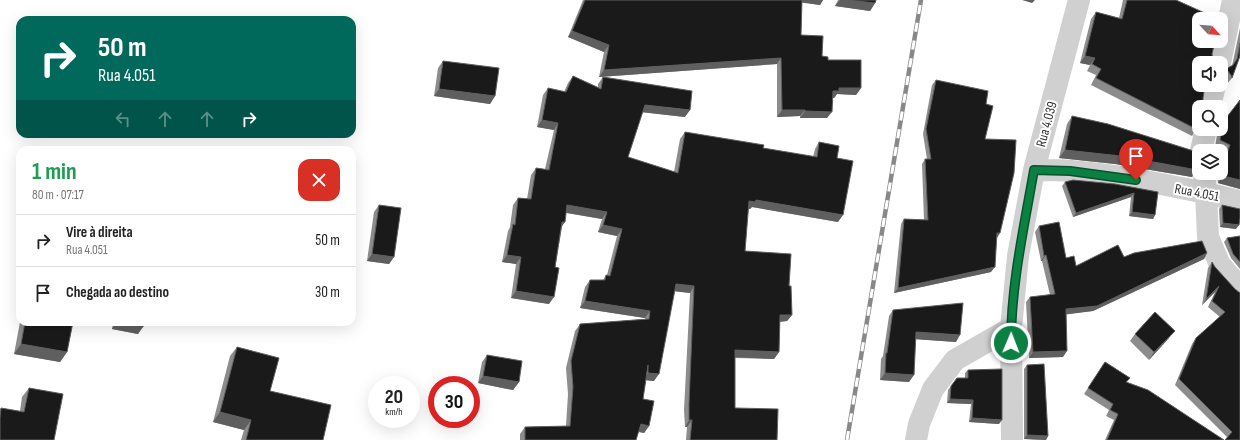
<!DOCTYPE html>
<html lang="pt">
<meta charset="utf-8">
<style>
:root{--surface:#fff;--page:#f6f6f6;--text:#222;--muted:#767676;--line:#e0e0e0}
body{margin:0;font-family:"Sofia Sans Condensed",sans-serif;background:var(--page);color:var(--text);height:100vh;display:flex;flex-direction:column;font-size:15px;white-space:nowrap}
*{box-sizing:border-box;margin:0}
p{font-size:13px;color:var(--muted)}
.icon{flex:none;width:22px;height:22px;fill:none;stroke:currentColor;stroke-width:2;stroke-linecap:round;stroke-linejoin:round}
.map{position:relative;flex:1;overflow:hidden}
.details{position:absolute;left:16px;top:146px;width:340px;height:180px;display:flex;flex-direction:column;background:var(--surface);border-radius:12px;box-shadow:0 4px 16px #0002}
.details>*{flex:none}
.hud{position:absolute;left:16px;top:16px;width:340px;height:122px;border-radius:12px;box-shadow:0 4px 16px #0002;background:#00695c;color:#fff;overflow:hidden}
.needle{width:26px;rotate:116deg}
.controls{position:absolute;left:1192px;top:12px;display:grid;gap:8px}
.controls a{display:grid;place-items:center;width:36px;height:36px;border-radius:8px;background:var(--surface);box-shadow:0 4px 16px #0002;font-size:20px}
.speed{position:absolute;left:368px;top:376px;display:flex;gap:8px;font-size:20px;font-weight:700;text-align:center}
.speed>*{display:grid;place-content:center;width:52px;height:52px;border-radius:50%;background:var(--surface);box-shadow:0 4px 16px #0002;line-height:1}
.speed small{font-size:10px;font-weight:400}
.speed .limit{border:6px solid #d22;background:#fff;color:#111}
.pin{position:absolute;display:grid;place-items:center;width:34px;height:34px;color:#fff;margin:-41px -17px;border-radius:50% 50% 50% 0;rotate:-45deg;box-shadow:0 0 4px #0007}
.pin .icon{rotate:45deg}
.me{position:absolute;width:44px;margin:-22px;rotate:1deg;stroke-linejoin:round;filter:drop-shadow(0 0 3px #0008)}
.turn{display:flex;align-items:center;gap:14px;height:84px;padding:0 16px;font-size:18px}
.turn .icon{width:52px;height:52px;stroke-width:2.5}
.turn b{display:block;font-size:28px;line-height:34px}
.lanes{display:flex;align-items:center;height:38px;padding:0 16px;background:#0003;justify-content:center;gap:20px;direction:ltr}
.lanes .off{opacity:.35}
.round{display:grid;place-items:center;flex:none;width:42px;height:42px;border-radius:12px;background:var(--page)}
.summary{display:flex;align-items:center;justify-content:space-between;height:68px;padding:0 16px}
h1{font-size:24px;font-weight:700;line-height:30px;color:#1e9e55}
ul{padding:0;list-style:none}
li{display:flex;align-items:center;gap:12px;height:52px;padding:0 16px;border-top:1px solid var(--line)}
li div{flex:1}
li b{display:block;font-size:15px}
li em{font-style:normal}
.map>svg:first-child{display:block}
</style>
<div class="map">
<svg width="1240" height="440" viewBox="0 0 1240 440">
<rect width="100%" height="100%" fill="#fff"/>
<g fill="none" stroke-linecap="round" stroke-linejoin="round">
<path stroke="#d0d0d0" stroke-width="22" d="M1220,63L1233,0
M1210,107L1215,85
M1201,151L1206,129
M1034,170C1046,170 1059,170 1071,171C1128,176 1184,188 1240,201
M1204,173L1206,193L1208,237L1220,265L1240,287
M916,440L919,424L933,389L955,360L1011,328
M1012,440L1011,328L1018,256L1034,170L1079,0"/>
<g stroke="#888" stroke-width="4.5">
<path id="rail" d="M847,440L921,0"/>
</g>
<use href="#rail" stroke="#fff" stroke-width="3" stroke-dasharray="9" stroke-linecap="butt"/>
</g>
<path fill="#8c8c8c" d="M583,0H823L820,5L802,2L801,35L822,56L861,88L856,95L837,94L834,98H833L827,118H800V116L777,117V64L599,77L604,52L568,37Z
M838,0H876L875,3L870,11L835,6Z
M1123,0H1176L1199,63V119L1196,129L1192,136L1091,85L1096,75L1087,71L1090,65L1080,63L1091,19L1096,12L1119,18Z
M1240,28V56L1232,78L1227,84V81L1222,75L1226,69L1232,66Z
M443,61L495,96L490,104L434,96L438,68Z
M573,76L598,87V84L603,77L685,117L642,112L628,157L674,172L680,139L685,132L763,148L813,157L815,149L819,142L837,158L838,222L752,207L750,209H748L745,251L789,286L792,315L787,321L780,322L779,352L774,359L735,358V408L777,440H686L687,427H685L684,410L690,293L675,291L654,381L646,380L643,399L649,426L644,433L638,432L636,440H520V434L525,427L566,426L568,394L566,368L575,331L580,324L645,319V318L580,308L585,287L590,280H603L606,275H607L617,236L598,232L602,219L566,213L562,227L549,304L511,298L516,264L502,262L508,231L510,227L513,205L518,198L527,199L531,175L536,168L545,169L554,130L537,127L543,95L548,88L564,92L568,83Z
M936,80L986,104L985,139L997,238L991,272L894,293L901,224L904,219L924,220L922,164L925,159H927L923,134L932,85Z
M1240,100V189L1218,183L1217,173H1221V160H1222L1225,153L1215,147L1218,129H1221V125Z
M1072,116L1199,160L1198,162L1192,177L1115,164L1059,158L1067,124Z
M1065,182L1158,192L1155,215L1153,219L1129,216L1131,197L1073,217L1062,186Z
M379,205L394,257L389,264L367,261L374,212Z
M1222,205L1236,229L1220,227L1219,209Z
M1039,226L1066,258L1076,266L1124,257L1207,253L1204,259L1093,311L1066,314L1063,357L1029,358L1026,302L1030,297L1050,295L1042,261H1041L1035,232Z
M1240,236V269L1231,258L1224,242L1227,238Z
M1212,262L1215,267L1235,289L1240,440L1227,437L1175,385L1192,344L1196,338L1220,317L1208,307L1215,292L1202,305L1208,268Z
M893,310L956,342L916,339L909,382L880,380L881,359L883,356L889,316Z
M20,322H73L67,352L60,362L14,354Z
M113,322H144L138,334L112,329Z
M1135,334L1169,338L1149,360L1130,341Z
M237,347L270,391L323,440H241L244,430L213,422L230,356Z
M487,355L519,382L513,390L478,383L482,362Z
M1105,362L1130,378L1127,382L1224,440H1105L1114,420L1106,416L1109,410L1084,394Z
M1027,365L1048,436L1046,440L1024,439V369Z
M968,370L999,424L969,422L971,404L947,403L948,390L957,378H965V373Z
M29,388L63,394L0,440V410L1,408L20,411L22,397Z"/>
<path fill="#5f5f5f" d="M798,0H823L820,5L797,2Z
M840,0H847L875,3L870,11L835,6Z
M1022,0H1035L1032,3Z
M572,31L609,45L604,52L568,37Z
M1085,56L1095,58L1090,65L1080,63Z
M781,58L777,64L599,77L604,70Z
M839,88H861L856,95L837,94L834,98H828L833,91Z
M439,89L495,96L490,104L434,96Z
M645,105L690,110L685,117L640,112Z
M782,110H805L800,116L777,117Z
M805,111L832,112L827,118H800Z
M542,120L558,123L554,130L537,127Z
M1065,150L1121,156L1197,170L1192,177L1115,164L1059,158Z
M1223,176L1240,180V189L1218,183Z
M1134,193L1131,197L1073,217L1076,213Z
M756,200L843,215L838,222L752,207L750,209L744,208L749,201Z
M567,205L607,212L602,219L562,212Z
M1132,212L1155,215L1153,219L1129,216Z
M562,222H565L560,229Z
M1223,223L1239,225L1236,229L1220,227Z
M603,225L622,229L617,236L598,232Z
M997,233H1000L997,238Z
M1207,253L1204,259L1093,311L1062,315L1066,309Z
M372,254L394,257L389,264L367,261Z
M507,255L521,257L516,264L502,262Z
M1046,255L1042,261H1041L1044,256Z
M995,267L991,272L894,293L898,288Z
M676,284L694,286L690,293L672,291Z
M1219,286L1215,292L1202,305L1206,299Z
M516,291L554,297L549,304L511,298Z
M585,301L650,311L645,318L580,308Z
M780,315H792L787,321L775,322Z
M116,322H120L143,327L138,334L112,329Z
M1175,331L1169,338L1149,360L1154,352Z
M916,332L960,335L956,342L912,339Z
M21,344L67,352L60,362L14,354Z
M735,350L779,352L774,359L730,357Z
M1067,351L1063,357L1029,358L1033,352Z
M648,373L659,374L654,381L643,380Z
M885,373L914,375L909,382L880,380Z
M483,376L519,382L513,390L478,383Z
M950,399L973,400L971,404L947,403Z
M220,412L251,420L244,430L213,422Z
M972,418L1002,420L999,424L969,422Z
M689,420H692L687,427H685Z
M641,424L649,426L644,433L636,431Z
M1027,435L1048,436L1046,440L1024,439Z"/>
<path fill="#1a1a1a" stroke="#5f5f5f" d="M585,0H802L801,35L823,36L822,56L828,57V60H861V88H839V91H833L832,112L805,111V110H782L781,58L604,70L609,45L572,31Z
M847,0H876L875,3Z
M1127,0H1176L1218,19H1199V41H1215L1212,54L1213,60L1215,63H1199V85H1205L1203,98V104L1205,107H1199V119L1196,129L1096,78L1101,69L1092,64L1095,58L1085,56L1096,12L1122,19Z
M1240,43V56L1232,78L1231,75L1226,69L1233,65L1237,59Z
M443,61L499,68L495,96L439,89Z
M573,76L601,89L603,77L692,91L690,110L645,105L628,157L678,173L685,132L764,145L763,148L817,157L819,142L839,146L837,158L853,161L843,215L756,200L755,202L749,201L745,251L791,254L789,286H791L792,315H780L779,352L735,350V408L778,409L777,440H690L692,420H689V403L694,286L676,284L659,374L648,373V365L643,399L654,401L649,426L641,424L636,440H525V427L570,426L573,387L571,361L580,324L649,319L650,311L585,301L590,280H605L606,275L610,276L622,229L603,225L607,212L567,205L565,222H562L555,267L559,268L554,297L516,291L521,257L507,255L513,224L515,225L518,198L531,199L536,168L549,170L558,123L542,120L548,88L566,92Z
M936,80L988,91L986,104L993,106L985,139L1016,140L1014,173L1000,233H997L995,267L898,288L904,219L928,220L925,159H931L926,129Z
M1240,100V180L1223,176L1221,160L1224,161L1230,145L1220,140L1223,122Z
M1072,116L1108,124L1197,152L1199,153V159L1198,161L1197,170L1121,156L1065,150Z
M1073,180L1115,184L1158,192L1155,215L1132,212L1134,193L1076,213L1065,182Z
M379,205L401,208L394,257L372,254Z
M1222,205L1240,209V218L1239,225L1223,223Z
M1059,222L1066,258L1074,256L1076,266L1118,245L1124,257L1134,253L1202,241L1207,253L1097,306L1066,309L1067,351L1033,352L1030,297L1055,294L1046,255L1044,256L1039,226Z
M1240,236V262L1233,254L1227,238Z
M1212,262L1215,267L1235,289L1240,293V440H1225L1232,432L1179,379L1196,338L1225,312L1212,301L1219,286L1206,299Z
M963,303L960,335L916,332L914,375L885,373L886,353H887L893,310Z
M1155,312L1175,331L1154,352L1135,334Z
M25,322H73L67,352L21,344Z
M120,322H144L143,327Z
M237,347L279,358L270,391L331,405L323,440H246L251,420L220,412Z
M487,355L522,361L519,382L483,376Z
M1105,362L1130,378L1126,382L1148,390L1224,440H1107L1118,414L1110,410L1113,404L1088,388Z
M1044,364L1048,436L1027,435V365Z
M1002,369V420L972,418L973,400L950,399L951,386L957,378H968V370Z
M29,388L63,394L54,440H0V418L1,408L24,412Z"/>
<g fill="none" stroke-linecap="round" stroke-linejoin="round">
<g stroke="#07532c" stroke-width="10">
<path id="route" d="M1011,343C1011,285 1024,227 1034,170L1070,171L1136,180"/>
</g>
<use href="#route" stroke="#0b8043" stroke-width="7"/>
</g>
<g text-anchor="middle" stroke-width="4" stroke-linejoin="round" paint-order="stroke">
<g font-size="14" fill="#333" stroke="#fff">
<text transform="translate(1046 124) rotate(-75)" y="5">Rua 4.039</text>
<text transform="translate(1197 192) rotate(11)" y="5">Rua 4.051</text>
</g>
</g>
</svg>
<div class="controls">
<a><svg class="needle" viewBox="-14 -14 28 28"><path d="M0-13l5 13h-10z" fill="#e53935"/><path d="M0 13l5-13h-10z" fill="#767676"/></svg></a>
<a><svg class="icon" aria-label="sound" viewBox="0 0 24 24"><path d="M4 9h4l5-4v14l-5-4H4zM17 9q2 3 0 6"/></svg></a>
<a><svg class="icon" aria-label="search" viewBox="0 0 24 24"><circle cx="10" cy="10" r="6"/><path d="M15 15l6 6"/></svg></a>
<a><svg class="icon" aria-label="layers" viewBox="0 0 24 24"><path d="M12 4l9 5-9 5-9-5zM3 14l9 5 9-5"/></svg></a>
</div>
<div class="speed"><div>20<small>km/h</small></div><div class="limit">30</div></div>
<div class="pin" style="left:1136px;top:180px;background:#d93025"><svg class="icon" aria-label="arrive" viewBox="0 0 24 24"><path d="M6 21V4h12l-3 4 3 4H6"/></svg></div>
<svg class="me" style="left:1011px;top:343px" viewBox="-20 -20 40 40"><circle r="17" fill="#0b8043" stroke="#fff" stroke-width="3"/><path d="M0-11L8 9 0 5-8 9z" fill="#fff"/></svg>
<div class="hud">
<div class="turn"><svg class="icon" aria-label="right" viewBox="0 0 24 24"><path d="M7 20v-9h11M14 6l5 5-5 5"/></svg><div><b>50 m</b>Rua 4.051</div></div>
<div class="lanes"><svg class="icon off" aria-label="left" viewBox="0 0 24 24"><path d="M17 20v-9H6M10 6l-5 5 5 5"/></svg><svg class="icon off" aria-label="ahead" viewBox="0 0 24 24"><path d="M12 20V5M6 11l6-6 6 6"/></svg><svg class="icon off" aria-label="ahead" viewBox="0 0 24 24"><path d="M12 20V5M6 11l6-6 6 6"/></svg><svg class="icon" aria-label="right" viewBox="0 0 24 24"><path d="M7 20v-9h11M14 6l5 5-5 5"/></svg></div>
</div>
<section class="details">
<div class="summary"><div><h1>1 min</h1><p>80 m · 07:17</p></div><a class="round" style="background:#d93025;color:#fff"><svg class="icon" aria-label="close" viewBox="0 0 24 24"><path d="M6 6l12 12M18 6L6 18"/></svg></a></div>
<ul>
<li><svg class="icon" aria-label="right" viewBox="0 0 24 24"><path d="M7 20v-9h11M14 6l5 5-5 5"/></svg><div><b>Vire à direita</b><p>Rua 4.051</p></div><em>50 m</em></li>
<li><svg class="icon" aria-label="arrive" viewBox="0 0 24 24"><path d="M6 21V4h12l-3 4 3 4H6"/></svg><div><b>Chegada ao destino</b></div><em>30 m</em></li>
</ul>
</section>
</div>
